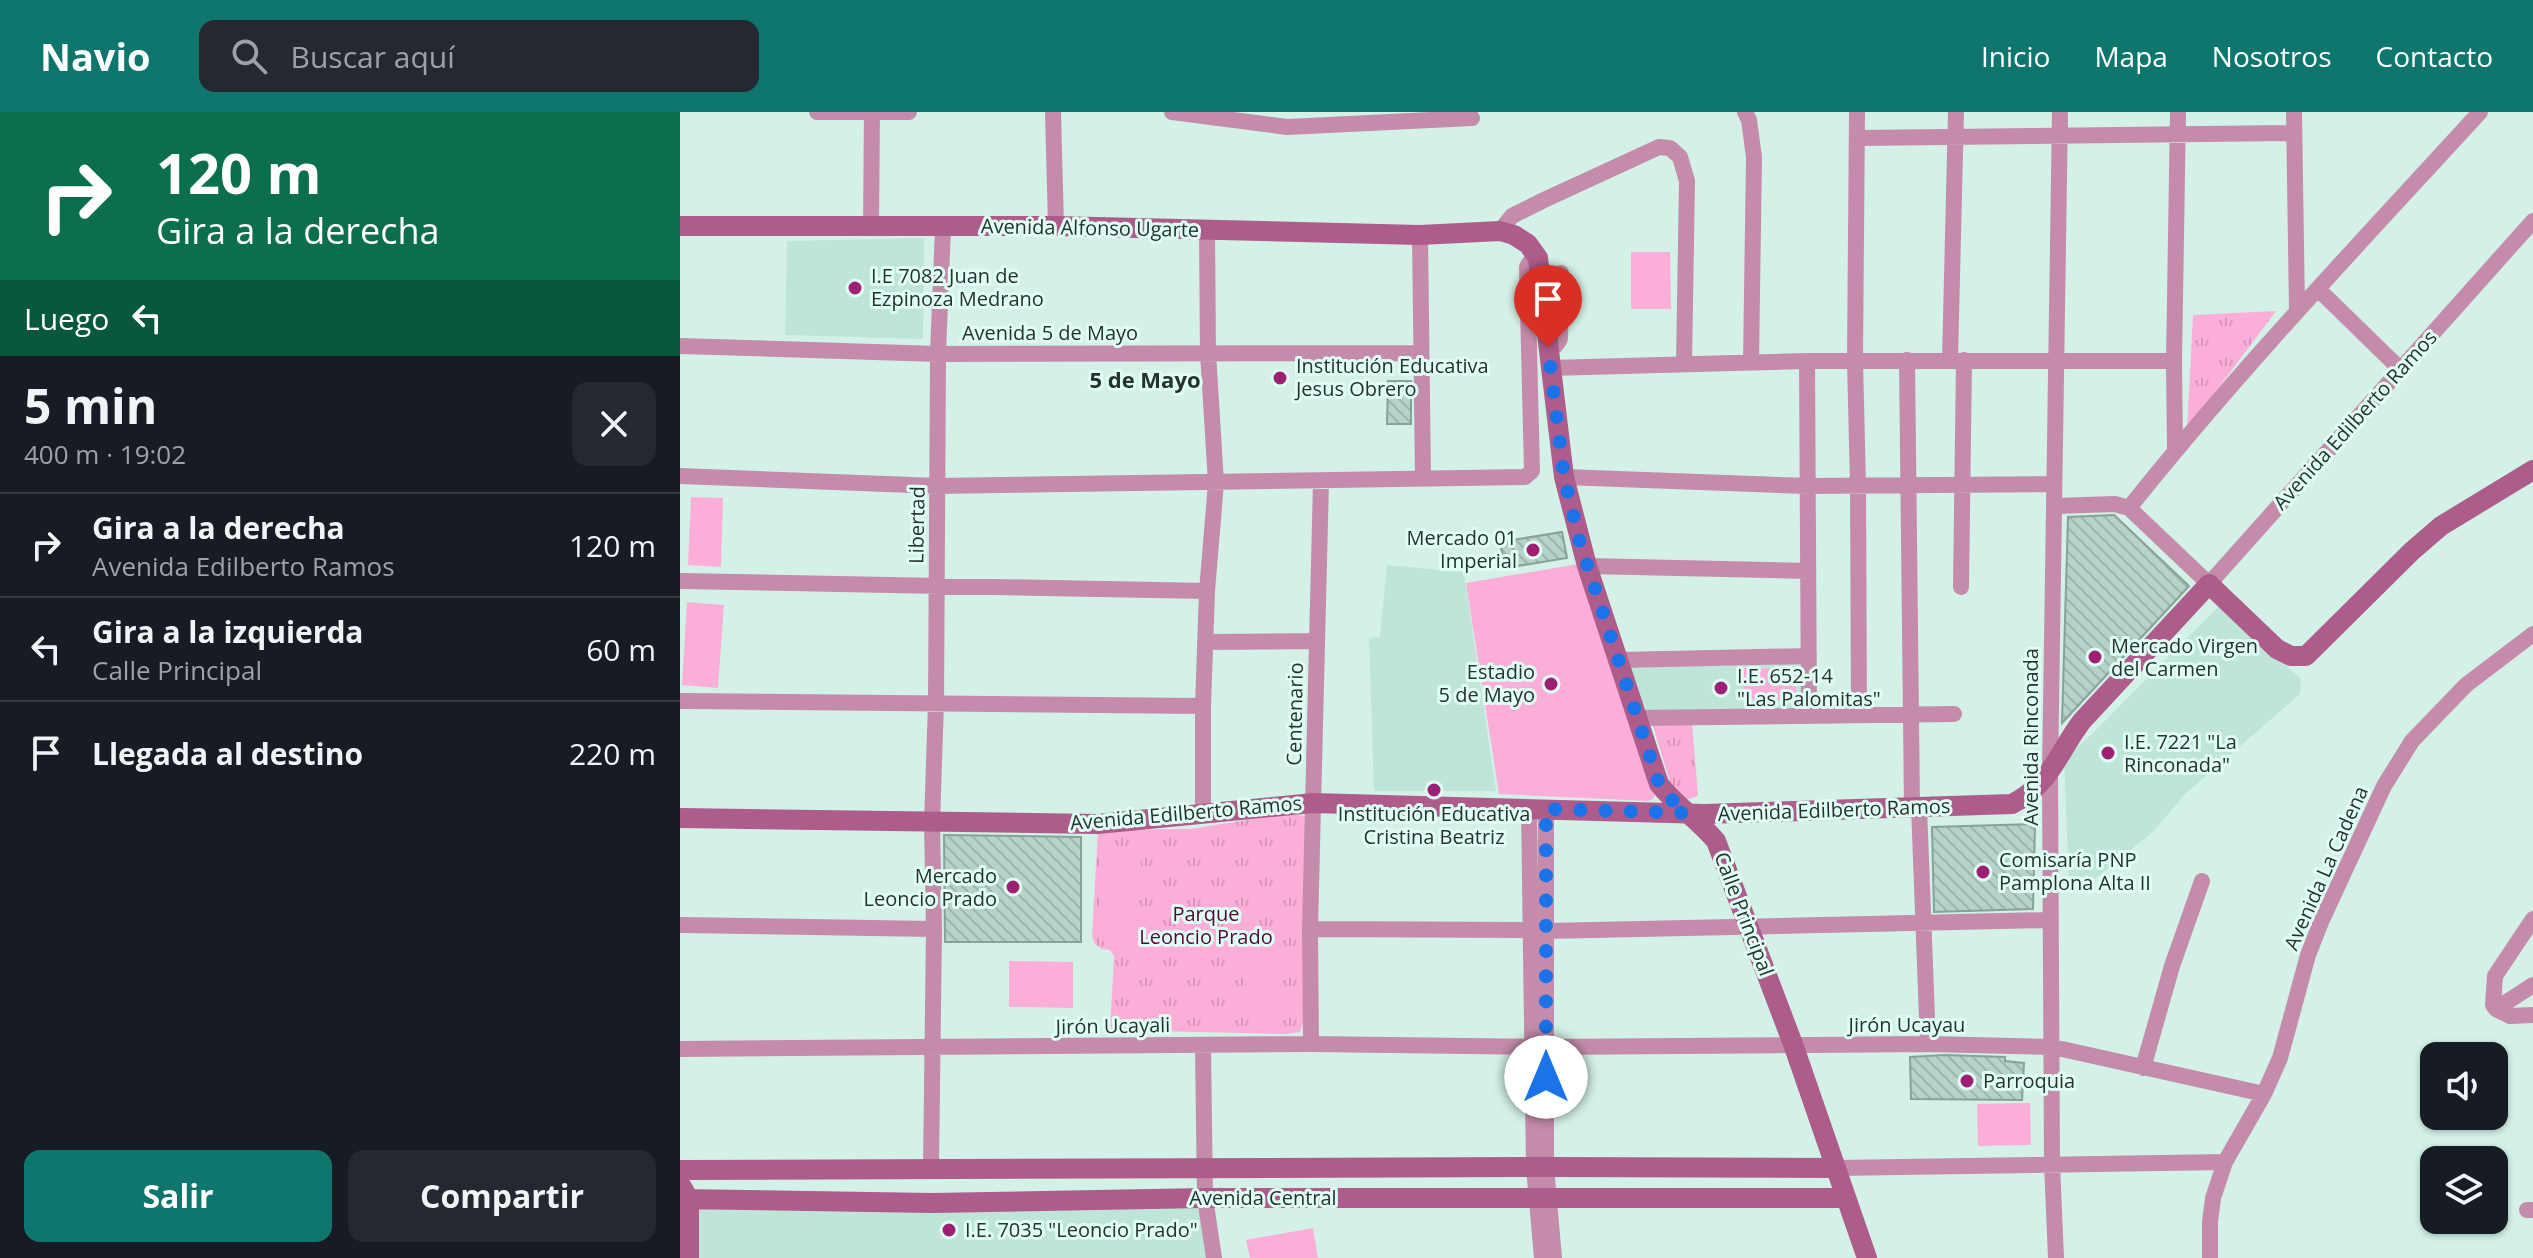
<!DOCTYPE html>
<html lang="es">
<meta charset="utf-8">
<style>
:root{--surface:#171b24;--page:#242831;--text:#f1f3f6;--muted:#9ea1a6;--line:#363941;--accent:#0f766e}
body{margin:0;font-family:"Open Sans",sans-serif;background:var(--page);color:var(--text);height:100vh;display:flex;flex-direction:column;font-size:30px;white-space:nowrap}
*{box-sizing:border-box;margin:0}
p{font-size:26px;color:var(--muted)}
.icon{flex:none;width:44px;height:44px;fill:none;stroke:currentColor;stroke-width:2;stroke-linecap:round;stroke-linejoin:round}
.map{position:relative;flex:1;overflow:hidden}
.details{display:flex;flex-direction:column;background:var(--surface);width:680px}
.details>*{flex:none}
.guide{background:#0b6e4f;color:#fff;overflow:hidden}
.fabs{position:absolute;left:1740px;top:930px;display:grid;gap:16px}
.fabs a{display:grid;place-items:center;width:88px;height:88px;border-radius:16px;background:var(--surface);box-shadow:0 2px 6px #0004;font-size:40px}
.pin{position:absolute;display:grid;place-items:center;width:68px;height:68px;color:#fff;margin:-82px -34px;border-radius:50% 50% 50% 0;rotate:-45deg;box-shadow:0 0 8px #0007}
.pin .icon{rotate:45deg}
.me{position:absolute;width:88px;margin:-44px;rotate:0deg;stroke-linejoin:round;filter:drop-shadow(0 0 6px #0008)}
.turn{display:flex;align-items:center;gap:28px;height:168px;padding:0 24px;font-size:36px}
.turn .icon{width:104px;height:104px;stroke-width:2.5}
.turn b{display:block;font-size:56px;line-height:68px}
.then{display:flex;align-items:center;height:76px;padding:0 24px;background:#0003;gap:16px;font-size:30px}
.round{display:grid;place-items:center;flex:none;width:84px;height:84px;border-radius:16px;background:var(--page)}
.headline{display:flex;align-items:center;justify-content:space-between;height:136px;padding:0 24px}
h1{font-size:48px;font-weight:700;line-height:60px}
.action{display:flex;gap:16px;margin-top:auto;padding:16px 24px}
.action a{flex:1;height:92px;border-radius:16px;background:var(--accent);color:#fff;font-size:32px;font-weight:700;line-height:92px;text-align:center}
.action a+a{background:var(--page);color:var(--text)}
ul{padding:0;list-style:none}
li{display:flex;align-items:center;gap:24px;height:104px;padding:0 24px;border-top:2px solid var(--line)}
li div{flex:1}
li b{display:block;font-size:30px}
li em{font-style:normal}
header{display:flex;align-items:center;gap:48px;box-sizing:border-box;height:112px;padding:0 40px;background:var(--accent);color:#fff}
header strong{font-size:38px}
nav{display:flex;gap:44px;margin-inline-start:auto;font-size:28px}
.search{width:560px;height:72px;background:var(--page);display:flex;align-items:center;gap:20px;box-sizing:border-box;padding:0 28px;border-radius:16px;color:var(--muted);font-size:30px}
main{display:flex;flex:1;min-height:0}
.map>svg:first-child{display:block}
</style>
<header>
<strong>Navio</strong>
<div class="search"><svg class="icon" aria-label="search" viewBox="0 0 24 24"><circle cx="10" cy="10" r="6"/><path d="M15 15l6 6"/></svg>Buscar aquí</div>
<nav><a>Inicio</a><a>Mapa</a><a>Nosotros</a><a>Contacto</a></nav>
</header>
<main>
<section class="details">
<div class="guide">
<div class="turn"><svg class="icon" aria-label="right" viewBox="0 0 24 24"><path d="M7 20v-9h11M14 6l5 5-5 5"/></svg><div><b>120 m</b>Gira a la derecha</div></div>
<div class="then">Luego<svg class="icon" aria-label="left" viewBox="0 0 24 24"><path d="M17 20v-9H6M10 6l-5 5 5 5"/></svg></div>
</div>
<div class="headline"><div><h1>5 min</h1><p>400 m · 19:02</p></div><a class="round"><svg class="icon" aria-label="close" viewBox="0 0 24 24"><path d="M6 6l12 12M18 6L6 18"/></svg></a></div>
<ul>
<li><svg class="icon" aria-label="right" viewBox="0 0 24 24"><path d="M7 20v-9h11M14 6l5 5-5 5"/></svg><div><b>Gira a la derecha</b><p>Avenida Edilberto Ramos</p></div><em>120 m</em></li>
<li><svg class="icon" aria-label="left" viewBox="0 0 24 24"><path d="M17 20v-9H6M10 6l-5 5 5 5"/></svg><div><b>Gira a la izquierda</b><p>Calle Principal</p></div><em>60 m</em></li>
<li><svg class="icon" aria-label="arrive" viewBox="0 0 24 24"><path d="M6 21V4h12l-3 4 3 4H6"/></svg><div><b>Llegada al destino</b></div><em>220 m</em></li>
</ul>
<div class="action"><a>Salir</a><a>Compartir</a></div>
</section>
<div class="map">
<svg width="1853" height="1146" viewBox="0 0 1853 1146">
<defs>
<pattern id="grass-tufts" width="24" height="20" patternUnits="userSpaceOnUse" patternTransform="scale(2)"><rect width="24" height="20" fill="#fbafd8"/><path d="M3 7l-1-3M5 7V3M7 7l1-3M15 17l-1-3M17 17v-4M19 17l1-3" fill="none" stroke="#d797ba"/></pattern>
<pattern id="building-back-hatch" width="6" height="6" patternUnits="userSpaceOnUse" patternTransform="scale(2)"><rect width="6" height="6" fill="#b5d3c9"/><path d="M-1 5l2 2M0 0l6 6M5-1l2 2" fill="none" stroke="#9cb6ad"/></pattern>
</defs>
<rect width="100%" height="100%" fill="#d3f1e7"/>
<path fill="#bfe5d9" d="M244,126L243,227L105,223L107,129Z
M707,453L784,460L816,679H694L689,526L700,525Z
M1540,493L1621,567L1620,582L1505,682L1474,719L1411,770L1402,776L1395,775L1389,769L1384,647L1412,622Z
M1123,550L1126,599L964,600L949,553Z
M9,1087L525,1089L532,1146H9Z"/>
<path fill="url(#grass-tufts)" d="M1596,199L1507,318L1513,203Z
M1012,610L1018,683C1010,690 1002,686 994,683L972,611Z
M604,702L627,704L623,911L620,920L606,922L430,918L434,844L430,838L422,837L415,832L412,824L418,718L510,717Z"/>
<path fill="#fbafd8" d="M951,140H990L991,197H951Z
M11,385L43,386L41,455L8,453Z
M898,452L976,681L973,687L968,689L819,682L786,471Z
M7,490L44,493L38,576L2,573Z
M1064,556L1116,557V588L1063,587Z
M428,737C440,737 453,737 461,748L456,825C444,835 427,835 417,824L422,744Z
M567,837L602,838V900L565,899Z
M329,849L393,850V896L329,895Z
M1350,991L1351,1033L1298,1034L1297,992Z
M633,1116L638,1146H570L566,1128Z"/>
<path fill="url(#building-back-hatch)" stroke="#86a299" stroke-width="2" d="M708,269H731V312H707Z
M1434,403L1509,474L1382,611L1388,405Z
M882,420L887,446L825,456L820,430Z
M1355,712L1353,797L1254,800L1252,715Z
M264,723L401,725V830H265Z
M1265,943L1325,945V949L1344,951L1342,988L1231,987L1230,945Z"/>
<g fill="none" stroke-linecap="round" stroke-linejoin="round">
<path stroke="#c48caa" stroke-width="16" d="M137,0H229
M373,0L376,114
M492,0L607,15L792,6
M1065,0L1069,8L1074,45L1071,250
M1177,0L1175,248L1178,374L1179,603
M1614,0L1617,199
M1177,26L1614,21
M191,115L192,0
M820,119L832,104L864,88L979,35L990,36L1000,45L1007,69L1004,252
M740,123L743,367
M1638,177L1720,257
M0,234L258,242L741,241
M868,235L876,233L880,227L881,161
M1227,248L1232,695
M1270,248L1276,0
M1127,249L1129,604
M870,256L1127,249H1494
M1495,338L1494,249L1498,0
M0,364L258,374L845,365L852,359L847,155L849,151L858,146
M884,365L1128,374L1374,372
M1374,394L1435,392L1449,396L1529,472L1853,109
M1449,396C1559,258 1681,130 1800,0
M907,454L1128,459
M0,469L527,479
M1281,475L1284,248
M525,530L637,529
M939,548L1129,544
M0,589L523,594
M958,606L1274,602
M1239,695L1248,932
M849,696L854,1055L862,1146
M866,697V1055L874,1146
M523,702V594L527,479L536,371L528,241L527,118
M0,813L254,817
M630,817L852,818
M866,819L1371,808
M1816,897L1813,893L1815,864L1853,807
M1816,897L1853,873
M1816,897L1830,904L1853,903
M631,932L630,817L641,369
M523,933L525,1086L534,1146
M0,937L631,932L865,935L1248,932L1373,935L1584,982
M1463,956L1492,854L1522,769
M251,1056L254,817L252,711L256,591L258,242L263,115
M1155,1056L1545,1050
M1847,1098H1853
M1376,1146L1372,1052L1370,661L1380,0
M1530,1146V1110L1533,1086L1545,1050L1584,982L1600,946L1628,843L1641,810L1704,674L1732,629L1786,573L1853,522"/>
<path stroke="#ad5c8b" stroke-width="20" d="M0,114H376L740,123L820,119L834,123L848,132L858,146L884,365L907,454L979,672C996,694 1019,708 1036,729L1113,932L1187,1146
M0,706L418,712L633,691L1025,702L1332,692C1371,672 1377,642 1402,609L1529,472L1597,537L1611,544H1626L1732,439L1761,414L1853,358
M0,1058L866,1055L1155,1056
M0,1072L9,1087V1146
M0,1087L252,1091L525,1086H1166"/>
</g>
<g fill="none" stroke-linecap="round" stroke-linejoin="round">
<path stroke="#1a73e8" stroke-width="14" stroke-dasharray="0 25.2" d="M866,965V697L1007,701L991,687L979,672L900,431L884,365L868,235"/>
</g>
<g fill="#9e2074" stroke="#e0fff4" stroke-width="3">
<circle cx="175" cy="176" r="8"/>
<circle cx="600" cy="266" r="8"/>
<circle cx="853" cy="438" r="8"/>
<circle cx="1415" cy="545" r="8"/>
<circle cx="871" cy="572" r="8"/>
<circle cx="1041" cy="576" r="8"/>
<circle cx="1428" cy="641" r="8"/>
<circle cx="754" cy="678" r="8"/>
<circle cx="1303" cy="760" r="8"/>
<circle cx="333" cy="775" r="8"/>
<circle cx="1287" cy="969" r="8"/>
<circle cx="269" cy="1118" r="8"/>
</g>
<g text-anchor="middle" stroke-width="6" stroke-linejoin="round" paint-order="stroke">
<g font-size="20" fill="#26322e" stroke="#e0fff4">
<text transform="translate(410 116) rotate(1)" y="7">Avenida Alfonso Ugarte</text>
<text x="370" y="228">Avenida 5 de Mayo</text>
<text transform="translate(1675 308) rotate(-48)" y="7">Avenida Edilberto Ramos</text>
<text transform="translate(237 413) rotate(-89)" y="7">Libertad</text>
<text transform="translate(615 602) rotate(-89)" y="7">Centenario</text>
<text transform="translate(1351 625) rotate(-90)" y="7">Avenida Rinconada</text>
<text transform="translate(1154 698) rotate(-2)" y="7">Avenida Edilberto Ramos</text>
<text transform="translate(506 701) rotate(-5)" y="7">Avenida Edilberto Ramos</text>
<text transform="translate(1646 756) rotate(-66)" y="7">Avenida La Cadena</text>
<text transform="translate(1064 802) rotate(69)" y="7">Calle Principal</text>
<text x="1227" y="920">Jirón Ucayau</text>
<text transform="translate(433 914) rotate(-1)" y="7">Jirón Ucayali</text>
<text x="583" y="1093">Avenida Central</text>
</g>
<g font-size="20" fill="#26322e" stroke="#e0fff4" text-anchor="start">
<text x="191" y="171">I.E 7082 Juan de<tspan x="191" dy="23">Ezpinoza Medrano</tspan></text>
<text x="616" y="261">Institución Educativa<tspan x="616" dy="23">Jesus Obrero</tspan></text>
<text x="837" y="433" text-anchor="end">Mercado 01<tspan x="837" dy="23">Imperial</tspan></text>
<text x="1431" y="541">Mercado Virgen<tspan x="1431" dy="23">del Carmen</tspan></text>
<text x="855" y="567" text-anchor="end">Estadio<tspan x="855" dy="23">5 de Mayo</tspan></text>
<text x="1057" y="571">I.E. 652-14<tspan x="1057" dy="23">"Las Palomitas"</tspan></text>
<text x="1444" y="637">I.E. 7221 "La<tspan x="1444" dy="23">Rinconada"</tspan></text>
<text x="754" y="709" text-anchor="middle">Institución Educativa<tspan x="754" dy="23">Cristina Beatriz</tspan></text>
<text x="1319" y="755">Comisaría PNP<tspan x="1319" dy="23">Pamplona Alta II</tspan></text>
<text x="317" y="771" text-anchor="end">Mercado<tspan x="317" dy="23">Leoncio Prado</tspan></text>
<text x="1303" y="976">Parroquia</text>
<text x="285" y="1125">I.E. 7035 "Leoncio Prado"</text>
</g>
<g font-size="20" fill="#520739" stroke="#e0fff4">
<text x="526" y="809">Parque<tspan x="526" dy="23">Leoncio Prado</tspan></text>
</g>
<g font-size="22" font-weight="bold" fill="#26322e" stroke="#e0fff4">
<text x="465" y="276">5 de Mayo</text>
</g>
</g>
</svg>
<div class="fabs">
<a><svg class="icon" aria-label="sound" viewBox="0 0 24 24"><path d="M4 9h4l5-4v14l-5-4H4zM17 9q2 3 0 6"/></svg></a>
<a><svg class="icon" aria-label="layers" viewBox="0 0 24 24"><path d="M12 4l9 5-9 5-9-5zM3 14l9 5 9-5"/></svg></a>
</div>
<div class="pin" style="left:868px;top:235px;background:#d93025"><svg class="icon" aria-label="arrive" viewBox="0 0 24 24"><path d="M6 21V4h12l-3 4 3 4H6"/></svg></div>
<svg class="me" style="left:866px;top:965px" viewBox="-20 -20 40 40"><circle r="19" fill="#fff"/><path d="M0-13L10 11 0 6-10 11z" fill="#1a73e8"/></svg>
</div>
</main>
